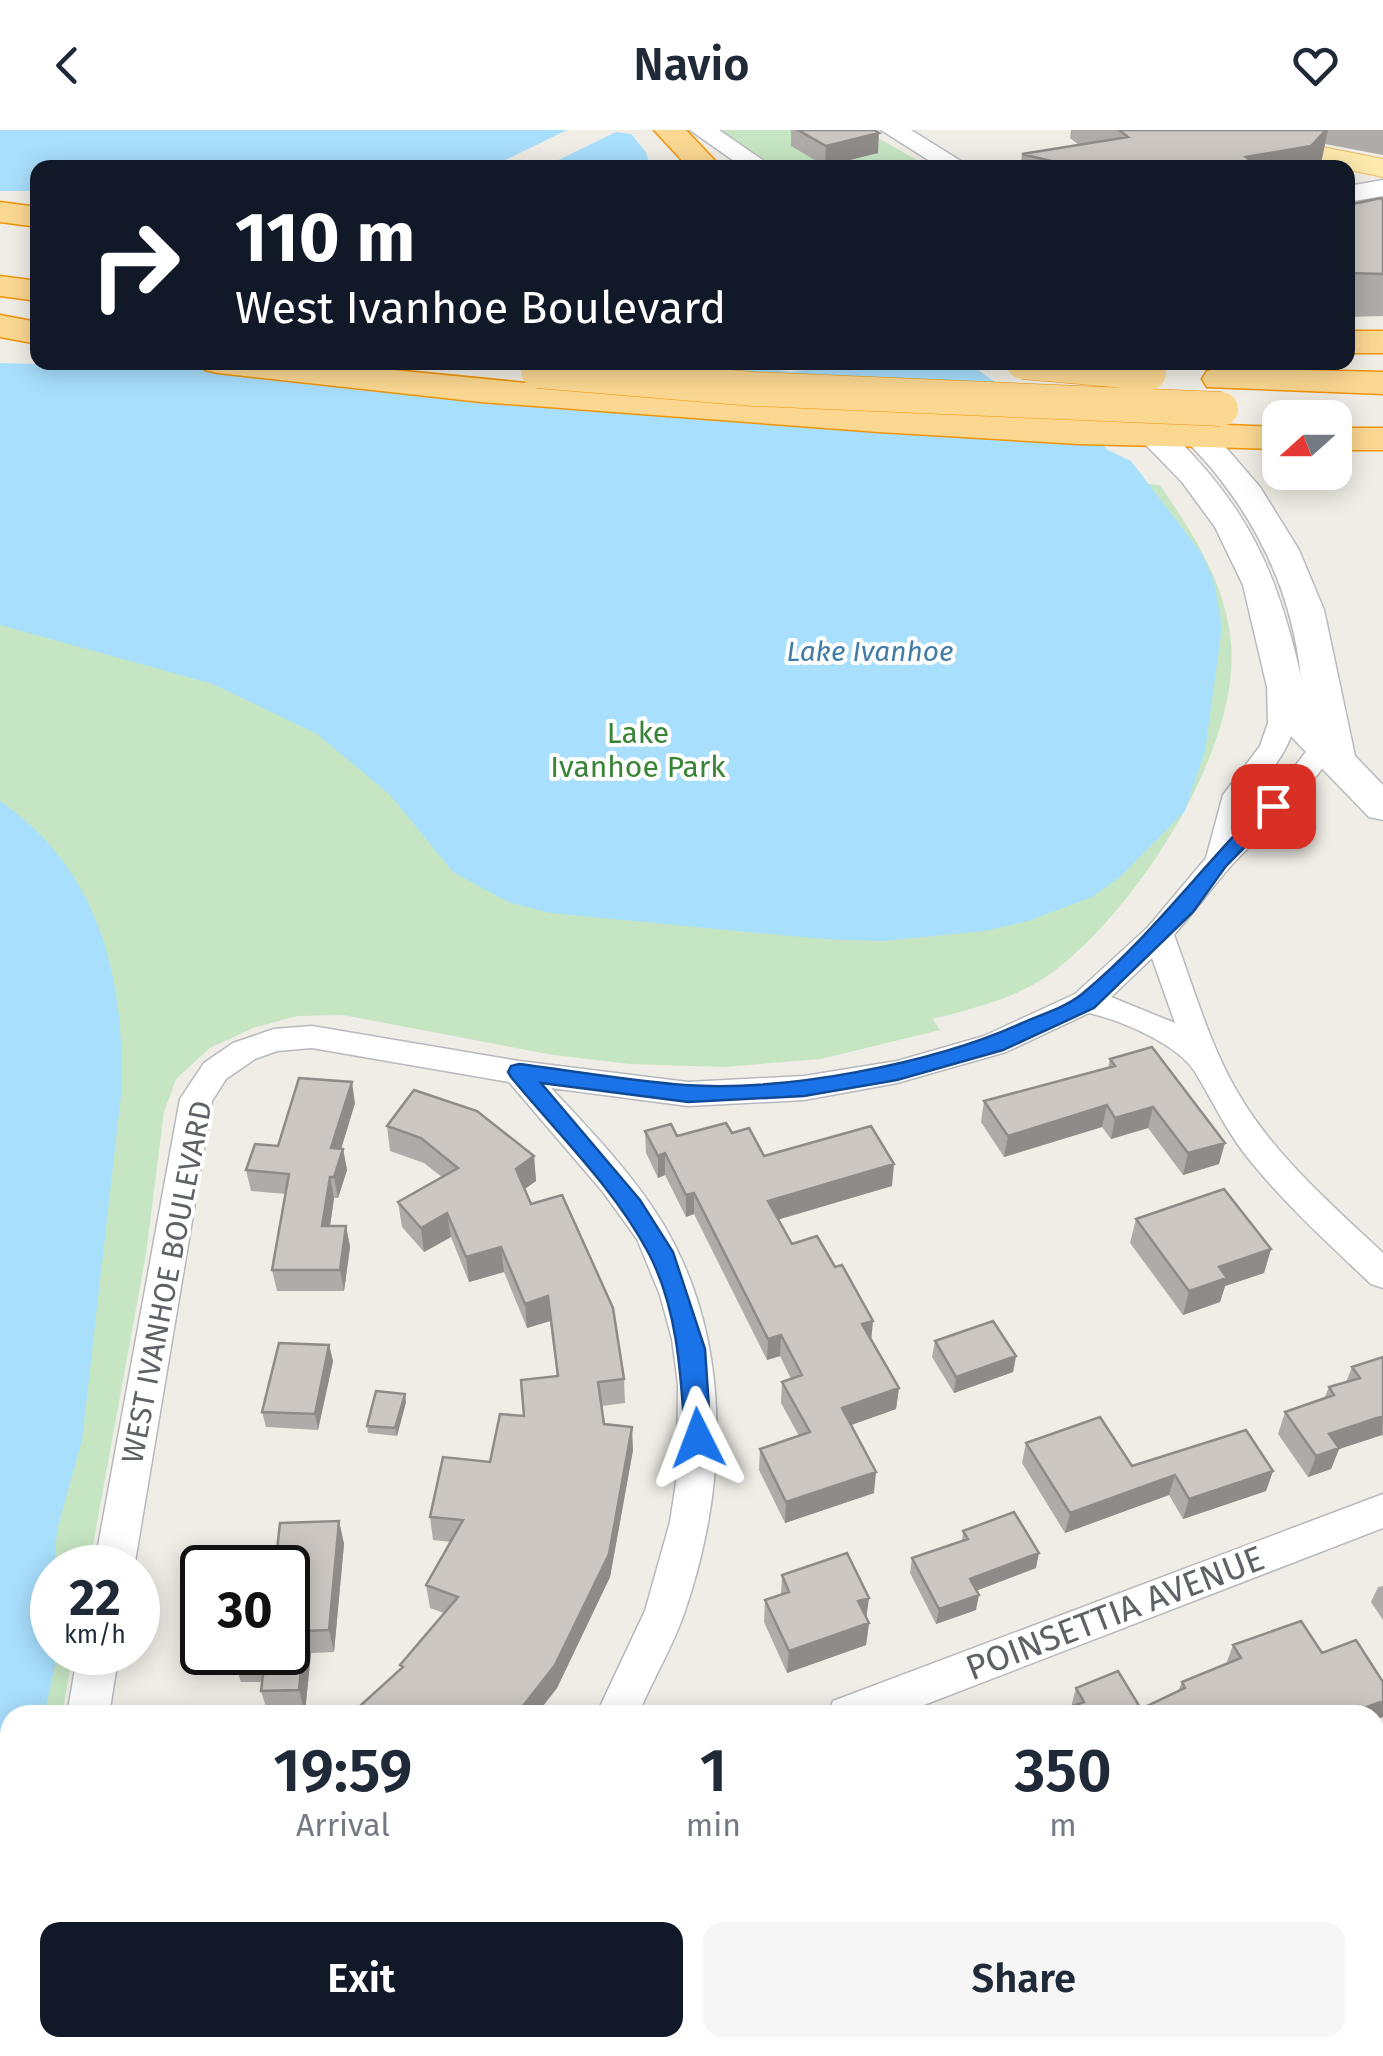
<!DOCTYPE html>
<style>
:root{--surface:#fff;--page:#f6f6f7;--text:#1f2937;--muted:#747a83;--accent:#111827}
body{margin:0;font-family:"Fira Sans",sans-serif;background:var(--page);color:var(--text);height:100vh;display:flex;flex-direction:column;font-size:38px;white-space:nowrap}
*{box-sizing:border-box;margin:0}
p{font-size:32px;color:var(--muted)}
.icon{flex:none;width:55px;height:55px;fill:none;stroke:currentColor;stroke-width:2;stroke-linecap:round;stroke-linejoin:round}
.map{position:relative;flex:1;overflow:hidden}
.panel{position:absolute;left:0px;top:1575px;width:1385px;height:352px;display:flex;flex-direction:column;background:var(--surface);border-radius:30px 30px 0 0;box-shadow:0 5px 25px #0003}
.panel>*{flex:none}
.banner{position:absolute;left:30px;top:30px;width:1325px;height:210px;border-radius:20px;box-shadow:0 5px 25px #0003;background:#111827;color:#fff;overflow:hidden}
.needle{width:65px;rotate:249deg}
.tools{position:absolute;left:1262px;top:270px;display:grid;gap:20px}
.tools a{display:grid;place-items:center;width:90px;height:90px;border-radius:20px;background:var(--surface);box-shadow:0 5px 25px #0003;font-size:50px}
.speed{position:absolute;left:30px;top:1415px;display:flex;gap:20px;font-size:50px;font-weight:700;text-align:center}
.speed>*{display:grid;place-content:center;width:130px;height:130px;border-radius:50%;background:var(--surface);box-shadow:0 5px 25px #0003;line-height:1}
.speed small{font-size:25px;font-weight:400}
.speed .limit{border:5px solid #111;border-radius:15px;background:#fff;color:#111}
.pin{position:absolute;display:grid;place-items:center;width:85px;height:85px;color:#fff;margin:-42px;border-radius:20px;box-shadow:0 5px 15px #0006}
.me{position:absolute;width:110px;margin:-55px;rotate:357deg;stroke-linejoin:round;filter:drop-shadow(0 0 8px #0008)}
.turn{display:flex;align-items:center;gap:35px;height:210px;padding:0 40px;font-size:45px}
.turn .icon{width:130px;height:130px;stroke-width:2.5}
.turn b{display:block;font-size:70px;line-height:85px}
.eta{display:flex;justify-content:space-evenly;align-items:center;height:170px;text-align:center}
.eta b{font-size:60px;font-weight:600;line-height:70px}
.button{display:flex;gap:20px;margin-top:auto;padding:20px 40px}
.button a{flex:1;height:115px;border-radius:20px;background:var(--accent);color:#fff;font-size:40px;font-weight:600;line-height:115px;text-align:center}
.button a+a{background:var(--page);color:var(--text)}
header{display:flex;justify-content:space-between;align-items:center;height:130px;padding:0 40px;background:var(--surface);font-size:45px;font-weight:600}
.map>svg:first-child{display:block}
</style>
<header><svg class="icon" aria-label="back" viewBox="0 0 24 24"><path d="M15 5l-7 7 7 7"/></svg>Navio<svg class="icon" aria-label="heart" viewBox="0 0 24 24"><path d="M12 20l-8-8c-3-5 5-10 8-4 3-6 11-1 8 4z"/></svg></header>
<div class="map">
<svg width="1383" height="1926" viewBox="0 0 1383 1926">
<rect width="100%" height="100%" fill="#f0ede6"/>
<path fill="#c6e6c3" d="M709,0H864L929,37H770Z
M0,248L1160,355C1193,404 1225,451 1231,512C1241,620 1136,780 1053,842C1018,868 974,878 933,889L940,900L821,929L724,937L630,934L553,925L343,885L297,886L253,898L210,918L176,949L164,982L146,1124L89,1437L52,1438V1522L73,1523L62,1585H10V1789L0,1805Z"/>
<path fill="#a8dffd" d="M0,0H567L491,37L38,38L37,61H0Z
M616,2L631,4L646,22L650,37H544Z
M203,232L545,256L643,235H740L791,242L805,240L806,233L967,232L1016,267L1087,298L1108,320L1131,331L1202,424L1214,452L1222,497L1205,621L1185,681L1120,747L1092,767L1028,791L985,801L883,811L823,809L550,783L508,772L453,742L390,665L317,604L213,554L0,495V233L159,238Z
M0,671C100,740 126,849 121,965L82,1310L57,1400L51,1474L55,1535L44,1585H10V1665L0,1679Z"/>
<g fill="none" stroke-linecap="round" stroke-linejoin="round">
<g stroke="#b6b9bc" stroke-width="3">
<path id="street" d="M1280,544L1293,552C1294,565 1296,579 1294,592C1291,627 1255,651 1245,688L1290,643L1308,619L1318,594L1328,592L1342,600C1322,657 1268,694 1229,738C1210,760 1193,783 1174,805C1194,858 1209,914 1238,963C1274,1025 1331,1074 1383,1123V1158L1371,1154C1330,1115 1288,1077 1252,1033C1228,1005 1214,973 1195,942C1178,914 1120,890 1089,883L1006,922L897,953L804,970L688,976L551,958C590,1000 632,1043 662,1092C733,1210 728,1355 685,1481C673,1517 652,1550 638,1585H596L645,1481L670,1392L677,1346L678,1254L672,1209L660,1165L637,1109L603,1062L509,952L312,918L277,921L255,929L226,949L212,971L134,1438H94L180,969L204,933L233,913L274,899L312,896L519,931L688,952L804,946L897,931L984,906L1075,864L1148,797L1206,728L1223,665L1260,616L1268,593L1267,552ZM1152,828L1175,893L1111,867Z
M1383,1364V1398L898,1585H827L833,1571Z
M78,1522H119L109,1585H67Z
M10,1875V1918H19L0,1925V1879Z
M853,1918H902L906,1926H856Z"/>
</g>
<g stroke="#b7bbbf" stroke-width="3">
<path id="secondary" d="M690,0H719L774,38H744Z
M881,0H911L972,38H941Z
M1383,50V66L1348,72V56Z
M1123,267C1142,272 1158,290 1172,304C1249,378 1278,445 1301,547C1293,473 1266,408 1220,349C1205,328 1184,311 1170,290L1174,283H1196L1260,357L1299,420L1324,480L1355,626L1383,655V690L1369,687L1282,597L1267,557L1243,455L1215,397L1182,352L1108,276L1112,270Z"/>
</g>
<g stroke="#efbb60" stroke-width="2">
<path id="primary" d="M1183,0H1238L1383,29V47L1197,8Z"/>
</g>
<g stroke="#f29404" stroke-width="3">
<path id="highway" d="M654,0H686L722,38H689Z
M0,72L38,77V97L0,92Z
M0,146L38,151V171L0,166Z
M0,185L38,192V214L0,207Z
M1348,201H1383V223H1348Z
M200,232H312L547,255L945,284L1280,297V319L1079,314L879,302L481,272L218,243L205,240Z
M1220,238L1383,242V264L1207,257L1202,249L1207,241Z
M1335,298H1383V320H1335Z"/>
</g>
<use href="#street" fill="#fff" fill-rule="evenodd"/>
<use href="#secondary" fill="#fff" fill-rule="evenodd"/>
<use href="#primary" fill="#feeaad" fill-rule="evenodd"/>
<use href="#highway" fill="#fbd892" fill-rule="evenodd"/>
<g stroke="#f29404" stroke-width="35" stroke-linecap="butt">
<path id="highway-bridge" d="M1023,232L1149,243
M538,241L754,259L1221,279"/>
</g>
<use href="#highway-bridge" stroke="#fbd892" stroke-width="34"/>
</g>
<path fill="#afaba8" d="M791,0H874L878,23L825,36L791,16Z
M1071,0H1383V25L1325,14L1320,38H1020L1022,24L1079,15L1070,8Z
M1383,70V186L1348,187V75Z
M1110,929L1219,1034L1183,1045L1148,998L1111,1009L1102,997L1004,1027L981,992L984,971L1108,938Z
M355,973L341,1019H343L347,1040L338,1068H334L330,1096H346L350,1117L344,1161H277L272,1140L286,1064L251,1061L246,1040L278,1016Z
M387,996L534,1026L536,1051L524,1059L624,1249L625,1273L602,1276L604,1294L633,1320L610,1447L557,1558L536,1585H350L401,1539L400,1535L444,1483L430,1478L426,1455L451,1412L433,1410L430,1387L490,1332L557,1246L550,1191L527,1198L504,1142L469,1152L451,1107L424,1122L402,1097L398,1072L442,1047L424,1033L390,1021Z
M645,1001L677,1006L732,1003L764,1026L892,1056L778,1089L792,1114L871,1210L899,1258L896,1279L851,1295L874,1363L785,1393L759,1340L760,1319L799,1306L781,1273L782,1252L791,1249L780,1226L767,1230L694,1084L686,1087L665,1045L658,1048L646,1023Z
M1136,1089L1271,1119L1264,1143L1225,1156L1220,1172L1183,1185L1130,1113Z
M935,1211L1016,1226L1013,1242L954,1263L932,1227Z
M329,1215L333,1231L318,1300L266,1297L262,1282Z
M1383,1227V1307L1382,1305L1339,1319L1331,1339L1308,1347L1278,1304L1285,1282L1324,1269L1329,1257L1346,1252L1352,1237Z
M406,1272L397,1306L368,1303L367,1296Z
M1026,1313L1132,1336L1273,1341L1266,1361L1183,1389L1169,1365L1065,1403L1022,1333Z
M339,1391L344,1414L334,1522L311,1523L305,1582L268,1583L261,1561L262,1552H241L234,1531Z
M963,1401L1036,1438L976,1461V1480L936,1494L910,1443L912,1428L962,1411Z
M782,1445L867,1488L869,1493L866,1515L787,1543L764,1492L765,1470L781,1465Z
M1383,1456V1490L1371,1472L1378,1457Z
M1233,1515L1322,1523L1383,1552V1587L1375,1590V1585H1049L1071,1577L1076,1558L1141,1579L1178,1561L1182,1552L1226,1534Z
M1018,1918H1156L1160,1926H1022Z
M1325,1918H1375L1383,1926H1329Z"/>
<path fill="#8f8b88" d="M1328,0L1320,38H1244L1246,27Z
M879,3L878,23L825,36L826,16Z
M352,952L355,973L335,1039L331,1018Z
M1107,975L1102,997L1004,1027L1008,1006Z
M1153,977L1148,998L1111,1009L1115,988Z
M1225,1013L1219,1034L1183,1045L1188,1023Z
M343,1019L347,1040L338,1068L334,1047Z
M665,1023V1045L658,1048V1026Z
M534,1026L536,1051L518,1064L516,1039Z
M894,1034L892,1056L767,1093L768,1071Z
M330,1047L334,1068L327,1117L322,1096Z
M694,1063V1084L686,1087V1065Z
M447,1083L451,1107L424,1122L421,1098Z
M346,1096L350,1117L344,1161L340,1140Z
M501,1117L504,1142L469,1152L466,1127Z
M1271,1119L1264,1143L1225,1156L1220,1172L1183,1185L1189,1161L1219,1137Z
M548,1166L550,1191L527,1198L525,1174Z
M873,1191L871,1212L862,1194Z
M781,1205L780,1226L767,1230L768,1209Z
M329,1215L333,1231L318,1300L315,1284Z
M1016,1226L1013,1242L954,1263L956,1247Z
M899,1258L896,1279L840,1299L842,1278Z
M405,1264L406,1272L397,1306L395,1298Z
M1383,1286L1382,1305L1339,1319L1331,1339L1308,1347L1316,1326L1329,1304Z
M632,1297L633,1320L610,1447L557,1558L536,1585H516Z
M1273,1341L1266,1361L1183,1389L1189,1369Z
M876,1342L874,1363L785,1393L786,1372Z
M1175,1345L1169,1365L1065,1403L1070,1383Z
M339,1391L344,1414L334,1522L329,1500Z
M1039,1423L1036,1438L967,1464L970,1449Z
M979,1465L976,1480L936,1494L939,1479Z
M869,1468L866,1490L858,1471Z
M869,1493L866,1515L787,1543L789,1521Z
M305,1501L311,1523L305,1582L299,1560Z
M1383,1571V1587L1375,1590V1585H1346Z
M1328,1577L1324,1585H1307Z"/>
<path fill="#ccc7c3" stroke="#8f8b88" stroke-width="2.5" d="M798,0H874L879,3L826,16Z
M1119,0H1326L1311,16L1246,27L1260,38H1080L1022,24L1128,7Z
M1381,68L1383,70V144L1348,143V75Z
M1152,917L1225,1013L1188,1023L1153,977L1115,988L1107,975L1008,1006L984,971L1115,936L1110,929Z
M299,948L352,952L331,1018L343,1019L334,1047H330L322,1096H346L340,1140H272L289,1044L246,1040L255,1014L278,1016Z
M414,960L477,981L534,1026L516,1039L531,1074L562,1065L613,1178L624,1249L598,1252L604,1294L632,1297L609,1424L555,1535L516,1585H477L471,1581L468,1585H350L403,1537L400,1535L458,1467L426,1455L463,1390L430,1387L443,1327L490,1332L500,1284L524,1286L521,1250L558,1246L548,1166L525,1174L501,1117L466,1127L447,1083L421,1098L398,1072L458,1038L421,1008L387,996Z
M726,993L732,1003L749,998L764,1026L871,996L894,1034L768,1071L792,1114L817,1106L835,1137L842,1135L873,1191L862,1194L899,1258L842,1278L876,1342L786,1372L760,1319L810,1302L782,1252L802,1245L781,1205L768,1209L694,1063L686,1065L665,1023L658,1026L645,1001L671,994L677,1006Z
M1224,1059L1271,1119L1219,1137L1227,1148L1189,1161L1136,1089Z
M993,1191L1016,1226L956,1247L935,1211Z
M279,1213L329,1215L315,1284L262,1282Z
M1383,1227V1286L1329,1304L1339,1318L1316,1326L1285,1282L1334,1265L1329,1257L1360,1248L1352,1237Z
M376,1261L405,1264L395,1298L367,1296Z
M1100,1287L1132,1336L1246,1300L1273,1341L1189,1369L1175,1345L1070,1383L1026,1313Z
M1014,1382L1039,1423L970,1449L979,1465L939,1479L912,1428L968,1409L963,1401Z
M339,1391L329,1500L305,1501L299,1560L261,1561L265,1529L234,1531L235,1522H288V1438H275L280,1393Z
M847,1423L869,1468L858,1471L869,1493L789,1521L765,1470L789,1462L782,1445Z
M1301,1491L1322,1523L1356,1510L1383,1552V1571L1346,1585H1332L1328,1577L1307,1585H1049L1084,1572L1076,1558L1118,1541L1141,1579L1185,1558L1182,1552L1241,1528L1233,1515Z
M1383,1868V1926H1343L1339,1918H1375V1871Z
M246,1918H416L418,1926H223Z
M548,1918H736L743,1926H541L540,1925Z
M1031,1918H1156L1160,1926H1035Z"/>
<path fill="#1a73e8" stroke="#114b97" stroke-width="2.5" d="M1273,670L1283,676L1280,681L1226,736L1193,782L1094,878L1003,920L897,950L804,966L688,972L541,953L640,1070L673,1122L705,1219L711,1308L708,1316L698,1319L689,1316L685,1308C681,1246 678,1178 648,1122C614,1058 557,1003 511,947L508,942L511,936L519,934C574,941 630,951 685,955C784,962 931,934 1020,894C1039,885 1065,878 1082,864C1151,807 1203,735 1266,672Z"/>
<g text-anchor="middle" stroke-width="8" stroke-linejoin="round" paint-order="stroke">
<g font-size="28" font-style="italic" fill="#417ba7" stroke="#fff">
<text x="870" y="531">Lake Ivanhoe</text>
</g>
<g font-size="30" fill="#398437" stroke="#fff">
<text x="638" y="613">Lake<tspan x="638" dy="34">Ivanhoe Park</tspan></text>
</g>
<g font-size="30" fill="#5e6266" stroke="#fff">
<text transform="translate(167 1152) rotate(-79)" y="10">WEST IVANHOE BOULEVARD</text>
</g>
<g font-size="35" fill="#5e6266" stroke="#fff">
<text transform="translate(1115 1483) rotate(-21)" y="12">POINSETTIA AVENUE</text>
</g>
</g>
</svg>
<div class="tools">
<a><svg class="needle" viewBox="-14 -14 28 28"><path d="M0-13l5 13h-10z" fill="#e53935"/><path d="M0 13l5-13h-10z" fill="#747a83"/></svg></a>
</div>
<div class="speed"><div>22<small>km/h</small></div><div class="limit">30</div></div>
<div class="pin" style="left:1273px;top:676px;background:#d93025"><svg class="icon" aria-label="arrive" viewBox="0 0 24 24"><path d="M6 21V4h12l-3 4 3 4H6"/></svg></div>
<svg class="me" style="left:698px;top:1308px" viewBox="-20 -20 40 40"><path d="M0-17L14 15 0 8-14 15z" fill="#1a73e8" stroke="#fff" stroke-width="4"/></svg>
<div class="banner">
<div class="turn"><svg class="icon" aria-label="right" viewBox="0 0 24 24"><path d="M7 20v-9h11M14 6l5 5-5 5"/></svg><div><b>110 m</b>West Ivanhoe Boulevard</div></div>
</div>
<section class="panel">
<div class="eta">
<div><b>19:59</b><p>Arrival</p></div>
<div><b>1</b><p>min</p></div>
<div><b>350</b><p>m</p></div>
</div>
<div class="button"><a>Exit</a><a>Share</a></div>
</section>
</div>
